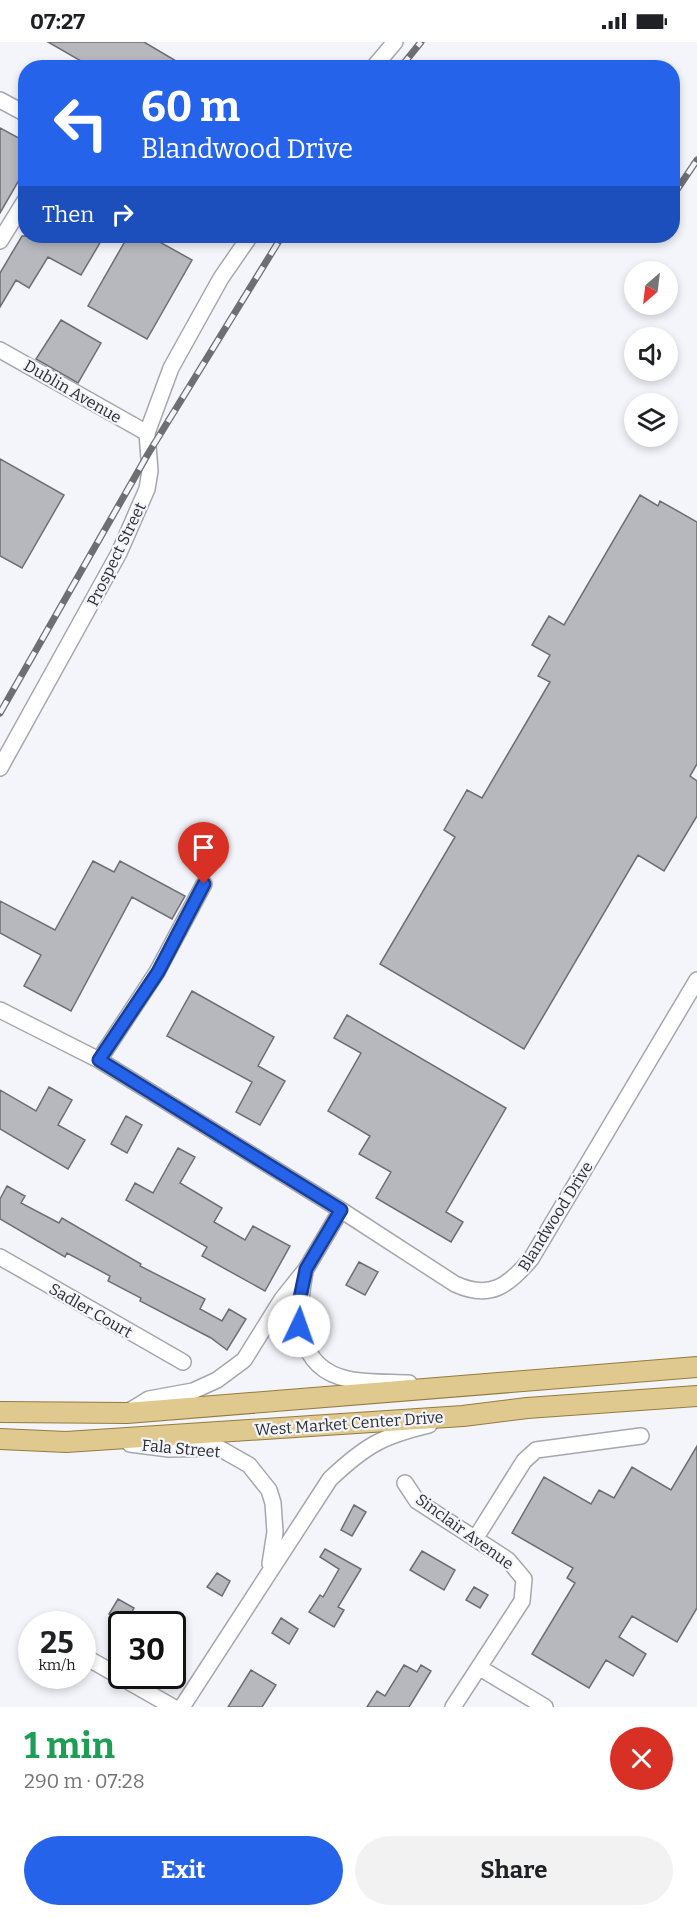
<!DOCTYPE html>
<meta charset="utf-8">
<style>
:root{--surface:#fff;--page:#f2f2f2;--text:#202124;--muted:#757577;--accent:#2563eb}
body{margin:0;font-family:Bitter,serif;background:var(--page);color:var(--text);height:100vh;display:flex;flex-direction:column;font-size:22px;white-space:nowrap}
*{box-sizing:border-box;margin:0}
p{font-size:20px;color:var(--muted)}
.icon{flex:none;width:33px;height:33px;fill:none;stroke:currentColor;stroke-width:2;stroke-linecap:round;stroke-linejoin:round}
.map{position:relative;height:1665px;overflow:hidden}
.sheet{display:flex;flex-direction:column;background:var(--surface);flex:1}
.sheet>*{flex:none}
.top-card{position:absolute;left:18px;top:18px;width:662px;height:183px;border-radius:24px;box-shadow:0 3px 9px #0003;background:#2563eb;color:#fff;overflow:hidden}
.needle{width:39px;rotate:208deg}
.buttons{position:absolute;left:624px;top:219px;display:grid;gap:12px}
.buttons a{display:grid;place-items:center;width:54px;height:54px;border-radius:50%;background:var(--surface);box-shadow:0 3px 9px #0003;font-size:30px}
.speed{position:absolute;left:18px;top:1569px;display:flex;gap:12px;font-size:30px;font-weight:700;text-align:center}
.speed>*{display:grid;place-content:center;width:78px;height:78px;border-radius:50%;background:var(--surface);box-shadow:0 3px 9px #0003;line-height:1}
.speed small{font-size:15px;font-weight:400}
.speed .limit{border:3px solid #111;border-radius:9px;background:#fff;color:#111}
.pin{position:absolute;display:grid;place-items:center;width:51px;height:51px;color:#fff;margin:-62px -26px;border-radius:50% 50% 50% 0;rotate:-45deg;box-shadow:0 0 6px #0007}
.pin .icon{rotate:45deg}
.me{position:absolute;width:66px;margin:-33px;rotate:3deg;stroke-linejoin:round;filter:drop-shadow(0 0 4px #0008)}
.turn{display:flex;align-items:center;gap:21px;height:126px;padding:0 24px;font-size:27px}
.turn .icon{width:78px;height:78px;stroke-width:2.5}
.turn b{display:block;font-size:42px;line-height:51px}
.then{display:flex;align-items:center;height:57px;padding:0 24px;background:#0003;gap:12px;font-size:22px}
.round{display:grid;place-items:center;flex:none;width:63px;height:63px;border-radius:32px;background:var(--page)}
.summary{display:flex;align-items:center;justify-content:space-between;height:102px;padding:0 24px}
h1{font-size:36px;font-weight:700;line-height:45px;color:#1e9e55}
.cta{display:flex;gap:12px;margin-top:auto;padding:12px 24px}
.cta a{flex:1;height:69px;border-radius:36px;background:var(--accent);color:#fff;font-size:24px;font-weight:700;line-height:69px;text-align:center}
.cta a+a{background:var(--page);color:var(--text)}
.status{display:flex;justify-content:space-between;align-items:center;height:42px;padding:0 30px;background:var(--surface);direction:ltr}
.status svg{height:16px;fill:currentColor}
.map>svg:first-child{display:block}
</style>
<div class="status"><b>07:27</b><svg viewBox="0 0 49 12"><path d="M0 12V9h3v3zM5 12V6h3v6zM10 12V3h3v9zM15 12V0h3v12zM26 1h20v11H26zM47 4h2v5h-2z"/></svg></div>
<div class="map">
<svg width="697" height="1665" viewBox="0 0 697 1665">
<rect width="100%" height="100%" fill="#f3f5fb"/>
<path fill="#b7b8be" stroke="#6c6e73" stroke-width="1.5" d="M48,0H144L188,26H93Z
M0,86L26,100V126L0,171Z
M22,194H104L81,233L48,215L29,246L16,238L0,265V231Z
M128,194H149L192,218L147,297L88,264Z
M61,278L101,301L78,341L36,317Z
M0,417L64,453L22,526L0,514Z
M640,453L658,464L660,459L697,480V722L690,734L697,739V774L664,829L638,813L524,1007L380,922L455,795L444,788L467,748L482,756L550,640L538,634L550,613L532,603L549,574L564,583Z
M93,819L114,830L120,819L185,854L172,877L132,855L71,969L24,944L41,913L0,891V859L55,888Z
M192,949L274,995L258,1024L285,1039L260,1083L236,1070L252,1040L167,994Z
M347,973L506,1066L446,1170L463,1180L451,1200L376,1156L391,1130L359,1112L370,1094L328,1069L361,1011L334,996Z
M49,1045L72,1058L58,1083L85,1098L68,1127L0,1087V1048L36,1069Z
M126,1074L142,1083L127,1111L111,1102Z
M178,1106L195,1115L180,1141L222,1166L214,1180L245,1198L253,1184L290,1204L265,1249L202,1214L207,1205L126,1158L135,1141L153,1151Z
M7,1144L25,1154L21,1161L59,1181L62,1176L141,1222L140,1224L205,1257L200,1267L222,1279L229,1267L246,1277L227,1308L211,1296L140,1259L141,1256L108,1239L110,1234L67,1211L65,1215L0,1177V1157Z
M359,1220L378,1230L365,1253L346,1243Z
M697,1404V1566L677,1600L632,1574L619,1595L646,1612L633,1634L606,1618L589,1646L532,1612L575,1541L567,1536L573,1526L512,1491L544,1435L591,1462L599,1448L614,1456L632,1425L671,1448Z
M354,1463L366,1470L352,1494L341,1488Z
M325,1507L361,1527L338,1565L344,1568L334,1585L309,1570L320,1553L323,1555L339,1527L320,1515Z
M422,1509L455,1528L444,1548L410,1528Z
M217,1531L230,1539L222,1554L207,1545Z
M474,1545L488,1553L480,1566L466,1558Z
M118,1557L134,1566L125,1582L109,1572Z
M281,1576L298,1587L289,1602L272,1591Z
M404,1623L417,1630L421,1623L431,1629L409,1665H367L377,1649L385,1654Z
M251,1628L276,1643L262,1665H228Z"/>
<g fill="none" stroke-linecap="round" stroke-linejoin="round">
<g stroke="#a6a7ad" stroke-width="18">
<path id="minor" d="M373,26L395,0
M0,58L26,72
M0,199L26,157
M0,308L147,391
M0,726L119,511L147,447L150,429L147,391L171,326L221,236L250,194
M0,968L99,1018L341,1168L455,1242C490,1258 508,1244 531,1217L697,938
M99,1018L157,930L204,842
M0,1215L183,1320
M305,1230C297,1272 294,1326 348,1337C367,1341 389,1340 409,1341
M128,1370L149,1357L193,1349L217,1338L244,1318L282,1257L306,1227L341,1168
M130,1402L169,1407L219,1406L249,1423L269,1448L273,1461L275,1490L270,1522
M405,1441L417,1459L508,1518L524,1537L522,1559L453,1665
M475,1497L524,1419L536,1408L641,1394
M82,1613L173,1665
M480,1626L545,1665
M182,1665L330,1437C365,1404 382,1394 429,1383"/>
</g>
<g stroke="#947b3c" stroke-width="22">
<path id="major" d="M0,1370L127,1371L697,1325
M0,1397L66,1400L463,1374L527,1366L697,1354"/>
</g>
<use href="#minor" stroke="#fff" stroke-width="15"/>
<use href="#major" stroke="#e0c98e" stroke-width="20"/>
<g stroke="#6e6f73" stroke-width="7">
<path id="rail" d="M400,26L421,0
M672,155L697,118
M0,671L148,412L282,194"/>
</g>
<use href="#rail" stroke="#f3f5fb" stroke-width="4.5" stroke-dasharray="14" stroke-linecap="butt"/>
</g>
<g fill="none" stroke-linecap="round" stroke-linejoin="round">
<g stroke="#184099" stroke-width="15">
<path id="route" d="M204,842L158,930L99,1018L341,1168L306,1227L300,1256L299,1284"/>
</g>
<use href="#route" stroke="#2563eb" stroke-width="10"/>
</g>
<g text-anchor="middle" stroke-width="4.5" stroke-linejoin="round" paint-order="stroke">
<g font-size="16" fill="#2d2e30" stroke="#f3f5fb">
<text transform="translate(73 349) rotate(30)" y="6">Dublin Avenue</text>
<text transform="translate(116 512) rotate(-64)" y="6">Prospect Street</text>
<text transform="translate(555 1174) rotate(-58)" y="6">Blandwood Drive</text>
<text transform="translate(91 1268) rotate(30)" y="6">Sadler Court</text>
<text transform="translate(349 1381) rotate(-4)" y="6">West Market Center Drive</text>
<text transform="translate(181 1406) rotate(5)" y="6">Fala Street</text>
<text transform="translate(465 1489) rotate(36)" y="6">Sinclair Avenue</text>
</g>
</g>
</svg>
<div class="buttons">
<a><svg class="needle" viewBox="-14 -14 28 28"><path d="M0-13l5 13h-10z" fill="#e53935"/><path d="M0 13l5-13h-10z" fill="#757577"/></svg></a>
<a><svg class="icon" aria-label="sound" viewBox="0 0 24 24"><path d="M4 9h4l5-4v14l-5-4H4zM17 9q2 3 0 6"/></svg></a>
<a><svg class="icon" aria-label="layers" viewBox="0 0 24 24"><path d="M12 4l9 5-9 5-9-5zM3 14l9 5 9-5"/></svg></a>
</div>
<div class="speed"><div>25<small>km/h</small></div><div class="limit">30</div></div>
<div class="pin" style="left:204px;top:842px;background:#d93025"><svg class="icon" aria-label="arrive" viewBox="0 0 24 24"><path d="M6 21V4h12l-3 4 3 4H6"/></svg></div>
<svg class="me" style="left:299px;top:1284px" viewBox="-20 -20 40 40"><circle r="19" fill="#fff"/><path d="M0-13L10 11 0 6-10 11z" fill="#2563eb"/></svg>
<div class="top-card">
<div class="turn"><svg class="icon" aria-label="left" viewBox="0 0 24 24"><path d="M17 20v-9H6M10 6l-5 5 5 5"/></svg><div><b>60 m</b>Blandwood Drive</div></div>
<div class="then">Then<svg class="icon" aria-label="right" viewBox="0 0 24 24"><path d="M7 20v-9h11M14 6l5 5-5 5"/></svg></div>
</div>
</div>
<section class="sheet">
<div class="summary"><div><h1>1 min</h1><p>290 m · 07:28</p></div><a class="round" style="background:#d93025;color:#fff"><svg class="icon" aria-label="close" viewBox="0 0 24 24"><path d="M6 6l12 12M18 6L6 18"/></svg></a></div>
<div class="cta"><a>Exit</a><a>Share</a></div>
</section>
